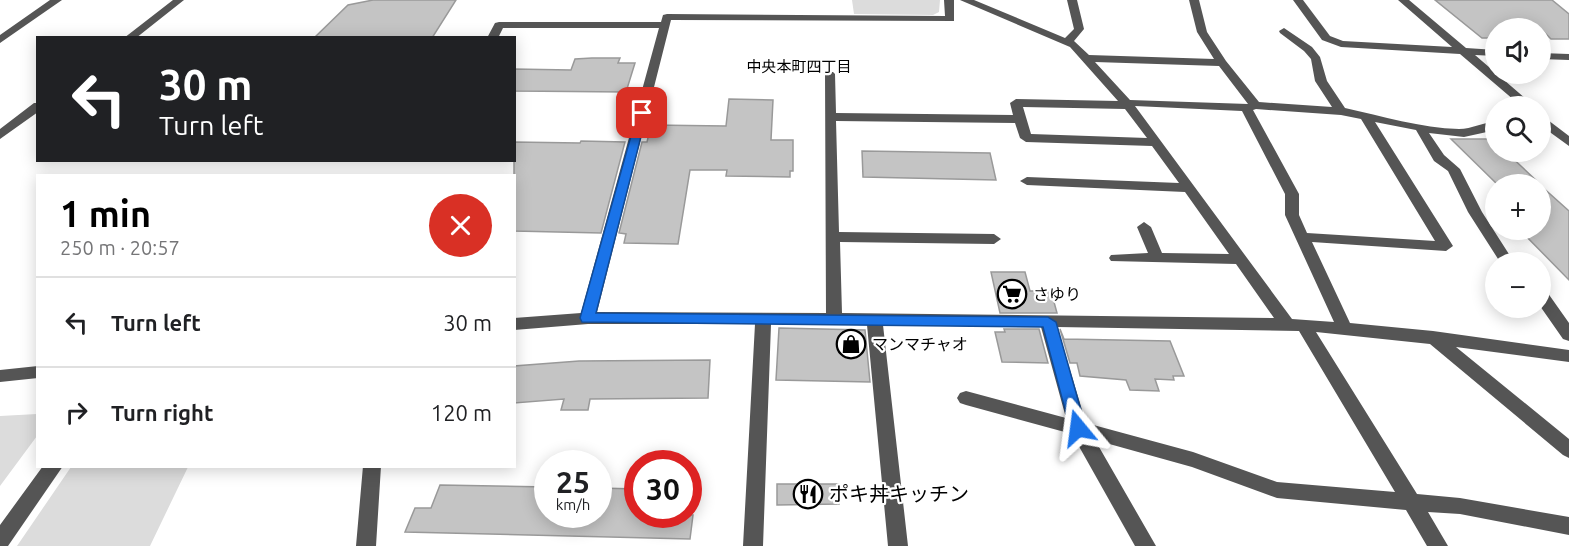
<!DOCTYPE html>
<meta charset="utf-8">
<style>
:root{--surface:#fff;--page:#f2f2f2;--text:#202124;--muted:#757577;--line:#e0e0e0;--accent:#000}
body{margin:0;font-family:Ubuntu,"Noto Sans JP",sans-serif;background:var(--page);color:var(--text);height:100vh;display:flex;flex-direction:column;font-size:22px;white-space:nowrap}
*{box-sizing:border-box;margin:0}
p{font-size:20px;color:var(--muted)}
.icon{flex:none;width:33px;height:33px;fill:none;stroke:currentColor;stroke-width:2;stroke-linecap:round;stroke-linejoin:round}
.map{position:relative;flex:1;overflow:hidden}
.details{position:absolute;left:36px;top:174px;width:480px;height:294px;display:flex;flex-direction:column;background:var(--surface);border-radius:0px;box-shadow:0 3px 15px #0003}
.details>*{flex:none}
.banner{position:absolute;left:36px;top:36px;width:480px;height:126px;border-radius:0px;box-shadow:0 3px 15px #0003;background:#202124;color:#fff;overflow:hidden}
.controls{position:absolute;left:1485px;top:18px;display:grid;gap:12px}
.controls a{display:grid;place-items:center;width:66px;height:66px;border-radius:50%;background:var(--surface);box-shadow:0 3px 15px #0003;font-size:30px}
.speed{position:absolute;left:534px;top:450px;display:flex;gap:12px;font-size:30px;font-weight:700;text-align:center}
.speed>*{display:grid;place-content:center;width:78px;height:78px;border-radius:50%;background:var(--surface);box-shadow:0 3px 15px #0003;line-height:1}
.speed small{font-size:15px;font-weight:400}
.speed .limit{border:9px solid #d22;background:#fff;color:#111}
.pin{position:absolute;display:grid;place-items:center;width:51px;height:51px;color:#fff;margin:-26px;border-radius:12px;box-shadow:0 3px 9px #0006}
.me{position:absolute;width:66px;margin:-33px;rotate:344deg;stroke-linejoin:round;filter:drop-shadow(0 0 4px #0008)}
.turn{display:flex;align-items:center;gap:21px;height:126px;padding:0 24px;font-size:27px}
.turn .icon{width:78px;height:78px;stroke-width:2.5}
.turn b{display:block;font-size:42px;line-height:51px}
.round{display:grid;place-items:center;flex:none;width:63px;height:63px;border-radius:32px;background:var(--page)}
.headline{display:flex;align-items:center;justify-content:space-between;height:102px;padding:0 24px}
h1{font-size:36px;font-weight:700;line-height:45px;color:var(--accent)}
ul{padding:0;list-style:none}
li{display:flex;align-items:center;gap:18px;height:90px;padding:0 24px;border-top:2px solid var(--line)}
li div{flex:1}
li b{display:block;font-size:22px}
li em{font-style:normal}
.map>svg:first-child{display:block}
</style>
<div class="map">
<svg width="1569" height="546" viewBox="0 0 1569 546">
<rect width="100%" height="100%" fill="#fff"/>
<path fill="#dcdcdc" d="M852,0H940L939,12L933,15L854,14Z
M37,414V436L0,486V416Z
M71,467V466L188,467L150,546H17Z"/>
<path fill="#c4c4c4" stroke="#999" stroke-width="1.5" d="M373,0H456L432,38H314L348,5Z
M1435,0H1552L1569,14V39H1551L1540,28H1496V38H1482Z
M592,58H620L618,63H635L626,92L514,91V69L571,70L575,59Z
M729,99L773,100L771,140H793V171H790V177L726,176L727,170H690L678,244L624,243L626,234L619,233L642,142H647L651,125L726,126Z
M1451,139H1492L1496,142V152H1506L1540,184H1497Z
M581,141L625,142L601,233L514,231V142L580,143Z
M862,151L990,153L996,180L863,177Z
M1540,185L1569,211V280L1520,230H1540Z
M991,272H1025L1030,291H1051L1057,313H1000Z
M779,328L865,330L870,382L776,380Z
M1004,329H1039L1048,363L1002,362L995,332H1005Z
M1060,329L1064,339L1170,341L1184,376H1173L1174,380L1155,379L1159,391L1130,390L1126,380L1080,376L1077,363H1070Z
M710,360L708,398L590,399L588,410H561L564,399L514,403V366L579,361Z
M777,484H838L839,504L777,505Z
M440,485L548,487V514H598V488L638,489V514L693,515L690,539L405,532L415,508H431Z"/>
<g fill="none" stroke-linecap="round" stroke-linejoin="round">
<path fill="#555" fill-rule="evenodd" d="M50,0H62L0,43V35Z
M173,0H184L136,38H124Z
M944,0H954V21L671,20L597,312L826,313L825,72H833L835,74L836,113L1013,115L1010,103L1016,99L1118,101L1070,47L960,0H974L1065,38L1074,29L1067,0H1077L1084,29L1074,41L1089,55L1214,59L1197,32L1189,0H1199L1207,32L1226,61L1259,102L1332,107L1315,81L1311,59L1304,51L1280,33L1279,31L1284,28L1312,47L1320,57L1327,81L1345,108C1382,116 1421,128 1459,129C1472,129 1483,122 1496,122V130L1464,137L1429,133L1444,155L1460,169L1482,212L1514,262H1500L1468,212L1448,171L1434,161L1416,130L1375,122L1453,246L1446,251L1312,242L1350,323L1433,331L1569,350V362L1456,347L1569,439V458L1563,455L1430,344L1316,332L1417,494L1460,498L1569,517V535L1460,514L1428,512L1448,546H1427L1406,510L1277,498L1192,467L1095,440L1156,546H1135L1072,434L966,405L960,403L957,398L960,393L966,391L1066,418L1041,327L883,325L908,546H888L867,325L771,324L763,546H743L755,324H588L514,330V318L581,313L659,28H503L498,38H487L495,23L499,22H661L663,15L667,14L945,16ZM1095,62L1219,66L1248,104L1130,100ZM1135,106L1242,111L1285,194V215L1334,322L1292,319ZM1023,107L1125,109L1147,138L1031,134ZM1256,109L1341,115L1361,119L1435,241L1307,233L1299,215V194L1253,110ZM836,121L1015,123L1020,138L1026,142L1152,146L1179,183L1027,177L1020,181L1027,185L1185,192L1229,254L1162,253L1151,227L1144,222L1137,227L1148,253L1111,255L1109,258L1111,261L1236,264L1274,318L842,313L840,242L994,244L1001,239L994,234L839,232ZM1057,327L1299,331L1395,492L1277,482L1193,452L1086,423Z
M1293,0H1303L1330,36L1343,41L1452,47L1398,0H1409L1466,48L1496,50V56L1475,55L1534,106H1521L1460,54L1341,47L1322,40Z
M1540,53L1569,54V60L1540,59Z
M34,103H38V112L0,139V129Z
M1540,114L1569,136V146L1540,125Z
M1540,288L1545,289L1569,323V341L1563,339L1540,306Z
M38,366V378L0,382V370Z
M43,466H63L8,546H0V525Z
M363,466H381L376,546H356Z"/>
</g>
<path fill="#1a73e8" stroke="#114b97" stroke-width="1.5" d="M638,111L647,113L596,313L1048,317L1056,322L1086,428L1084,433H1072L1070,428L1043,327L582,322L580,318Z"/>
<defs>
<g id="supermarket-ring" transform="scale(1.5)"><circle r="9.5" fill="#fff" stroke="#000" stroke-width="1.5"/><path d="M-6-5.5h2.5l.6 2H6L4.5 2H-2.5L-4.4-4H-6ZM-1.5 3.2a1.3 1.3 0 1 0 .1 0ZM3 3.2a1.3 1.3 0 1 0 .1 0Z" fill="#000"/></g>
<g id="shop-ring" transform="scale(1.5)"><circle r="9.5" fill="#fff" stroke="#000" stroke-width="1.5"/><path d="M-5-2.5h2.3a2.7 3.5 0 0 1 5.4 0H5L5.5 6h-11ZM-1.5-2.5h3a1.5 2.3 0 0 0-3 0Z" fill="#000"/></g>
<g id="restaurant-ring" transform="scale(1.5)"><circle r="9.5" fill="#fff" stroke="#000" stroke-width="1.5"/><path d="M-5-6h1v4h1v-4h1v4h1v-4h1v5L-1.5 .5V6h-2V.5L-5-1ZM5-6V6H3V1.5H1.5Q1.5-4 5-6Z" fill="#000"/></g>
</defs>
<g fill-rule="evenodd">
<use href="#supermarket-ring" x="1012" y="294"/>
<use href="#shop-ring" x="851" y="344"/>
<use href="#restaurant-ring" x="808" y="494"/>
</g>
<g text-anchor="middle" stroke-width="4.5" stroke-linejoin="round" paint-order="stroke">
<g font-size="15" fill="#000" stroke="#fff">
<text x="799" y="72">中央本町四丁目</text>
</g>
<g font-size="16" fill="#000" stroke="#fff" text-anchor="start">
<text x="1033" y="300">さゆり</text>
<text x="872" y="350">マンマチャオ</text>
</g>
<g font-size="20" fill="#000" stroke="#fff" text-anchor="start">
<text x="829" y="501">ポキ丼キッチン</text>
</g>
</g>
</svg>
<div class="controls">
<a><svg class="icon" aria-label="sound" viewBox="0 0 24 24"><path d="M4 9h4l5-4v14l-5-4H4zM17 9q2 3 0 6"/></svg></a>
<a><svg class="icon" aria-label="search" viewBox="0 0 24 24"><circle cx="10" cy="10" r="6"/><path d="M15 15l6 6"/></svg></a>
<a>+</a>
<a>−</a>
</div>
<div class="speed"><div>25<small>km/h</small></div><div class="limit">30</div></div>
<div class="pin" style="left:642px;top:113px;background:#d93025"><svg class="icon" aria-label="arrive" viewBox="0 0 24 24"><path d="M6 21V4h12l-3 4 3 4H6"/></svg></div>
<svg class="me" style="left:1078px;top:428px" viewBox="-20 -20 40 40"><path d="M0-17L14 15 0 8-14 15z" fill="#1a73e8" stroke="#fff" stroke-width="4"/></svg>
<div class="banner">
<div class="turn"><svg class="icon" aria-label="left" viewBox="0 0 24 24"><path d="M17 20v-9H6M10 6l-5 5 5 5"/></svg><div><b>30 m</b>Turn left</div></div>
</div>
<section class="details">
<div class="headline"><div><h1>1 min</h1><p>250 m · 20:57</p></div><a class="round" style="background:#d93025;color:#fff"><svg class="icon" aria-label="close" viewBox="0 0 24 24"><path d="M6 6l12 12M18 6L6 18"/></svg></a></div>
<ul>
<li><svg class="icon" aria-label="left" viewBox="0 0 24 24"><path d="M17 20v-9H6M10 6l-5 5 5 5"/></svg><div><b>Turn left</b></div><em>30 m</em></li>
<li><svg class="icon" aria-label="right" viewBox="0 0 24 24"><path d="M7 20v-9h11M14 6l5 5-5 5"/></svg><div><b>Turn right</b></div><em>120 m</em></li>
</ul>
</section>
</div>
